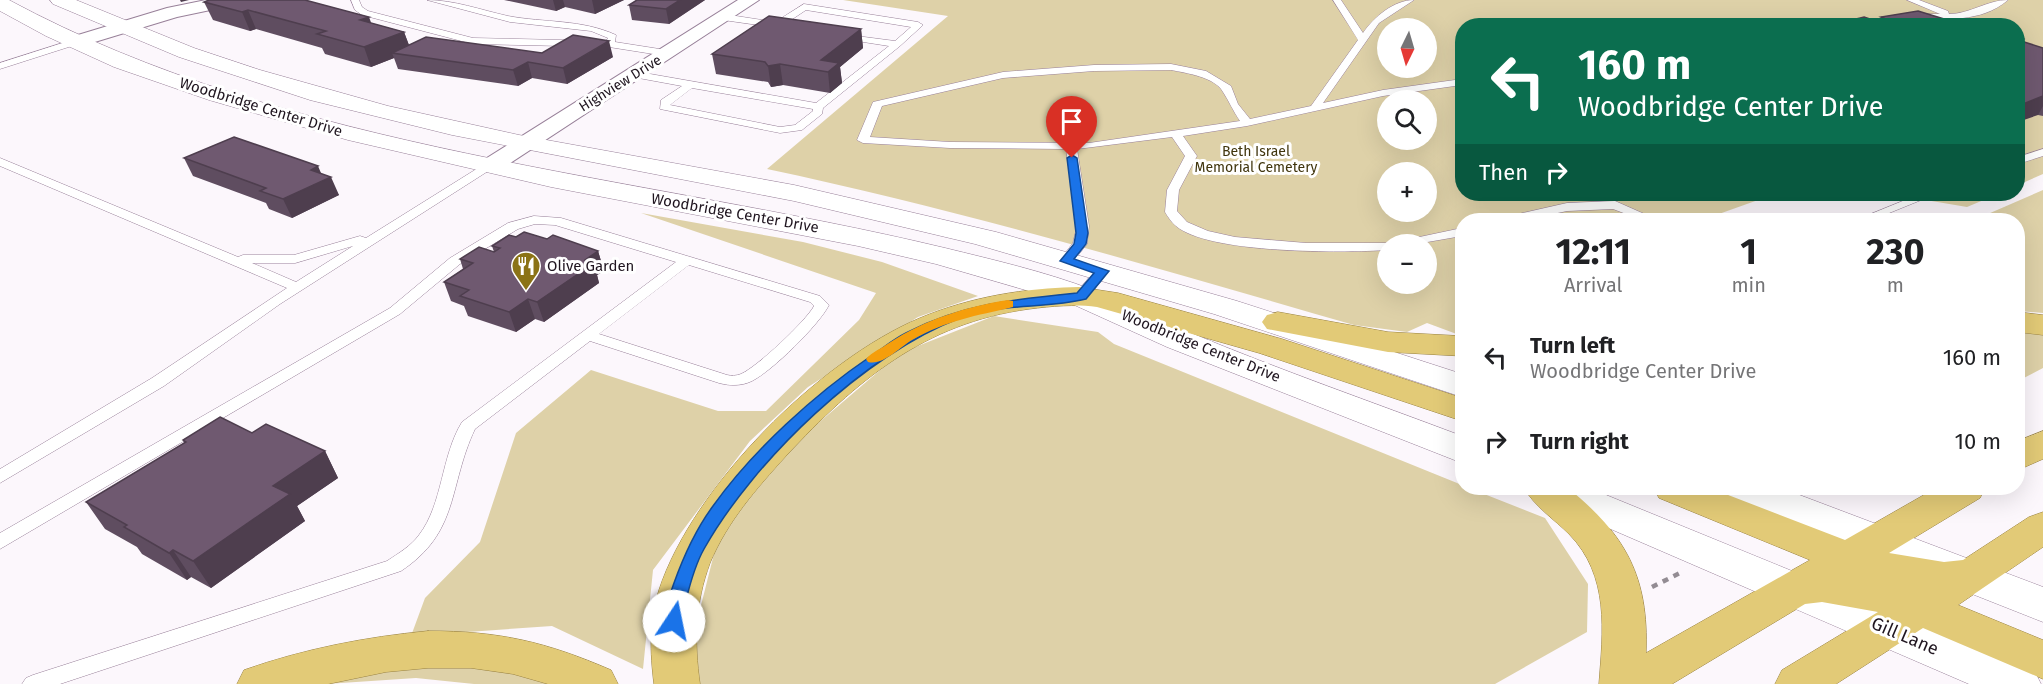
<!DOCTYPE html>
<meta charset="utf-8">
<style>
:root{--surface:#fff;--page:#f6f6f6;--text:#202124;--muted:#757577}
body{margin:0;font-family:"Fira Sans",sans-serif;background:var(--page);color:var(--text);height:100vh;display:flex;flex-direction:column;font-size:22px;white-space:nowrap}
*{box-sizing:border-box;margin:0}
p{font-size:20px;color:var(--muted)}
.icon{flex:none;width:33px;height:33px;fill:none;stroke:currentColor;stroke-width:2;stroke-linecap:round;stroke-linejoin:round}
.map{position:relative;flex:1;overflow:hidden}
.details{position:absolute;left:1455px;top:213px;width:570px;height:282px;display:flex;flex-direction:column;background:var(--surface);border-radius:24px;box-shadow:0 6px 24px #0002}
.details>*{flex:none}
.hud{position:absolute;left:1455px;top:18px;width:570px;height:183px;border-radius:24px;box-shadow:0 6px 24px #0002;background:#0b6e4f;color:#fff;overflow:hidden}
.needle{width:39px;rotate:185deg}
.tools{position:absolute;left:1377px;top:18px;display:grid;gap:12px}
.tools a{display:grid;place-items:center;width:60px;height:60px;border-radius:50%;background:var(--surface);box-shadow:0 6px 24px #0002;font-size:30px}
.pin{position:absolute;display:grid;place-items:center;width:51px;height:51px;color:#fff;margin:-62px -26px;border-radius:50% 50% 50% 0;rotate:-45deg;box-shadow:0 0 6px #0007}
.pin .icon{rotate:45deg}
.me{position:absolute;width:66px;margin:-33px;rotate:11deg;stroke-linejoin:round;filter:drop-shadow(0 0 4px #0008)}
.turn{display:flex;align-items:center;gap:21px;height:126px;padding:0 24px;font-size:27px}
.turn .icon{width:78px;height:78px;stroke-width:2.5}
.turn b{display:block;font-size:42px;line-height:51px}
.then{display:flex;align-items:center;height:57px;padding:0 24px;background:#0003;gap:12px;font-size:22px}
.eta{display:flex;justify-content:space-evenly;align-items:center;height:102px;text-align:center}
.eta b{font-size:36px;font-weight:700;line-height:42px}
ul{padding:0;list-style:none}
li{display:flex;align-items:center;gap:18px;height:84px;padding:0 24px}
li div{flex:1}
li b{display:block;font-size:22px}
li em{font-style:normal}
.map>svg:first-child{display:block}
</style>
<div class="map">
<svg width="2043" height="684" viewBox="0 0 2043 684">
<rect width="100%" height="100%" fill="#fcf7fc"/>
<path fill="#ded1a8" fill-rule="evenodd" d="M843,0H2043V174L2018,185V26H1462V194H1775L1702,220H1462V336L1427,323L1407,332L1354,325C1160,269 966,211 767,169L948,16ZM1388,28H1426V68H1388ZM1388,100H1426V140H1388ZM1388,172H1426V212H1388ZM1388,244H1426V284H1388Z
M2043,190V313L2018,311V220H1974Z
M1890,194H1998L1967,207Z
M641,213L803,242L882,262L978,296L918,317L808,387L750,441L653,570L643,669L552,626L411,636L425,598L480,542L516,433L591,370L718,411H766L859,320L876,293Z
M994,316L1098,332L1114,344L1462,485V488H1469L1545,518L1588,584L1587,632L1495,684H700L689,653L720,530L788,449L900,353Z
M2018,330L2043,334V368L2018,381Z
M415,664L508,670L552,684H474L416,678L326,684Z"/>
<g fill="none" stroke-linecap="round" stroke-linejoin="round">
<g stroke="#988099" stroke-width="1">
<path id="service" d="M351,0H359L362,7L368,11L473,38L606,41L608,38L591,31L510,22L427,0C454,0 481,10 508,16C545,23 581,19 616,35L615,42L666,50L671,53L666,56L609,47L473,44L362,15L355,10Z
M1333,0H1341L1363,33C1374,17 1394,0 1414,0L1379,23L1323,103L1383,90L1462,79V85L1383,96L1247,126L1183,136L1197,156L1179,190L1177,211L1187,222L1208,231L1235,237L1306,243H1391L1462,228V236L1416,244H1388V250C1344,253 1209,254 1176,226C1172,223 1168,217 1165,212L1167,190L1185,156L1172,137L1077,149L1089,226L1087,244L1071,264L1066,265L1059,261L1073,243L1077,226L1066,149L950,148L863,143L857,140L873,102L1003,72L1094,65L1171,64L1206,71L1231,86L1238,104L1250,119L1311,106L1358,40ZM1171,70C1186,73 1215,77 1223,92C1229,101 1233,111 1240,121L1089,143L950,142L870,137L882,106L1003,78L1094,71Z
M1907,0H1919L1948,11L1949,14C1970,14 1987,0 2008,0C1979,24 1948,17 1914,20C1891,22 1870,26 1848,26L1914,14H1940Z
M804,4L918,22L923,25L900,46L823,108L822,114L802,130L780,133L660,109L661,100L682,86L633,77L628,74L633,71L816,103L889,46L844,39L841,38V34L895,41L911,27L806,10L779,28L723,20L718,17L723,14L775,22ZM692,88L813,109V111L795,125L780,127L670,105Z
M75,39L78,40V44L0,69V63Z
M2043,149V156L2018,164V157Z
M0,158L238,257L243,255H294L360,236L366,238L486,163H494L496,166L280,304L164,386L0,483V469L152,378L287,288L0,166ZM353,246L296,282L252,263H295Z
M1920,194H1936L1872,220H1856Z
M1615,201L1658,220H1642L1613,209L1567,211L1525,220H1504L1505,217L1567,203Z
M534,216L561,218L820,296L829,305C819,325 772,371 752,381C742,386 730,386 719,383L590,341L475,429C448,486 460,532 401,571L60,684H22L26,678L33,675L387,561C399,553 411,546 419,535C443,504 441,456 462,422L676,262L555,225L535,224L518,229L460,264L400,314L0,549V533L390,308L450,258L508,223ZM689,265L810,302L814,306C806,321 757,367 741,374C736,376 731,376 727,375L599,334Z
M1102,267L1107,268L1109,271L1107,274L1086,299H1076L1074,296L1076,293L1097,268Z"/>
</g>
<g stroke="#988099" stroke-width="2">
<path id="minor" d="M206,0H242L239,4L177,17L75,48L65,42L68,38L167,8Z
M738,0H759L498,171H482L478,166L482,161Z"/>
</g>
<g stroke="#988099" stroke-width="1">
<path id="tertiary" d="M0,0H9C293,153 636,174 945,248C994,260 1046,272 1093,290C1126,302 1158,319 1191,333C1280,370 1372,402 1462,436V463L1167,347L1070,303L936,264L858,246L551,187L348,140L209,100L114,67L46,36L0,11Z
M50,0H76L194,48L260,70L388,106L519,135L794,185L996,232L1237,301L1462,374V397L1214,314L975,244L794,201L452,135L310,100L179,57L53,4Z
M1534,488H1589L2034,670L2041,684H1969L1539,498Z
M1724,488H1781L2043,587V622L1729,498Z"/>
</g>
<g stroke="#998242" stroke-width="1">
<path id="trunk" d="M1079,287L1118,293L1282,339L1462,398V421L1259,353L1097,307C1075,304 1052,306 1029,309C924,323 856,381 786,456C756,489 727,522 710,563C695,603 694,642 700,684H654C650,652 649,621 659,590C693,486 820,360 920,318C970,297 1025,288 1079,287Z
M1278,312L1388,332L1462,336V356L1388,352L1267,329L1262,322L1267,315Z
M2018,312L2043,315V335L2018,332Z
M2043,431V459L2018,470V441Z
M1524,488H1568C1626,535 1649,577 1646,653L1810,560L1659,498L1654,488H1710L1845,540L1936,488H1985L1980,498L1889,553L1944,562L1963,560L2029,517L2043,512V547L1958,605L2043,640V679L1923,628L1836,684H1775L1782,670L1878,612L1822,602L1805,604L1672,684H1599C1603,631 1610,576 1569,534C1554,519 1535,507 1524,488Z
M428,631C500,631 546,642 611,670L618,684H548L513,674L471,668H428L386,672L328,684H237L244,670C304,649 365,637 428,631Z"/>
</g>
<path stroke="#938c93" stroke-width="4.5" stroke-dasharray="6 6" stroke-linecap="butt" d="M1652,587L1680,573"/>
<use href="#service" fill="#fff" fill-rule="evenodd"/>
<use href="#minor" fill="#fff" fill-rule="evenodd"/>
<use href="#tertiary" fill="#fff" fill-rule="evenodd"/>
<use href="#trunk" fill="#e2ca77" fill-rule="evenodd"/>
</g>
<path fill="#5f4d60" d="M504,0H624L595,14L565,7L556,11Z
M637,0H705L669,24L632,20L629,5Z
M204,2L371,23L404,32L409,45L613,57L567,84L532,78L518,86L398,69L394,58L371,67L325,54L322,48L256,29L250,31L213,20Z
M1881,17L1967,26H1828L1879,22Z
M861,29L863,48L840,67L842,83L830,93L783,85L771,87L768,82L716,74L712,54Z
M2018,35L2024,39L2023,42L2043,48V116L2038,115Z
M184,158L321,173L339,195L292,218L269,209L266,203L193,176Z
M516,237L547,239L598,251L604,271L597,275L599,283L544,322L535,319L516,332L468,316L464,306L451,301L444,282L463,269L460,259L494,252L492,246Z
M252,433L325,451L338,478L297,506L305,521L211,588L191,577L187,580L142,554L137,547L105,529L86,502L184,443L183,440Z"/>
<path fill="#4e3e4e" d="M180,0H189L181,2Z
M553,0H563L565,7L556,11Z
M592,0H624L595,14Z
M680,0H705L669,24L666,9Z
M248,10L256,29L250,31L242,12Z
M369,17L376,36L360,20Z
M861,29L863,48L840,67L842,83L830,93L828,72L821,60Z
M404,32L411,51L392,53L394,58L371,67L364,47Z
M609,41L613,57L567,84L563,68Z
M528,62L532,78L518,86L513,70Z
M780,64L783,85L771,87L768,66Z
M2043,96V106L2038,115L2018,122V106Z
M318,166L324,180L331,177L339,195L292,218L283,199L311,170Z
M598,251L604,271L597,275L599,283L544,322L537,302L585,260Z
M528,299L535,319L516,332L509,312Z
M325,451L338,478L297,506L305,521L211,588L193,561L273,486Z
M173,550L191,577L187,580L169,553Z"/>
<path fill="#6f5970" stroke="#4e3e4e" stroke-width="1.5" d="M209,0H305L369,17L360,20L404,32L364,47L317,34L326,31L248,10L242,12L204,2Z
M637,0H680L666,9L629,5Z
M1918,11L1967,26H1902L1881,17Z
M769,16L861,29L821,60L839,63L828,72L780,64L768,66L765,62L712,54Z
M1864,17L1890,26H1828Z
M573,35L609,41L563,68L528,62L513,70L392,53L426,37L542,53Z
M2018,35L2024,39L2021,41L2043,48V96L2018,106Z
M234,137L318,166L311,170L331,177L283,199L260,191L266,188L184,158Z
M524,232L547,239L553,235L598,251L585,260L594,263L537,302L528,299L509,312L460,296L469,290L444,282L473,263L460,259L479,247L494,252L500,248L492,246L509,235L516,237Z
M220,417L252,433L266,424L325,451L273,486L290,494L193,561L173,550L169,553L124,527L127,525L86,502L186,442L183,440Z"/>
<path fill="#1a73e8" stroke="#114b97" stroke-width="1.5" d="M1072,155L1077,158L1088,233L1086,244L1074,259L1109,271L1086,299C1045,309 1000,303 960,318C865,354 754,460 704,549C696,563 690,584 686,600C684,609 684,618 680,626L674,628L667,626C661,614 670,595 674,583C684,555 696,529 713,506C753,450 815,394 871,356C883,348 894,339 906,333C962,304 1016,299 1077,293L1094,273L1060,261L1074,244L1076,233L1067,158Z"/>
<path fill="#f59e0b" d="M1008,300L1013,301V307C976,316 947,320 912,340C900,347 883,366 868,362L866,359C872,352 882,348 889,343C926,319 965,307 1008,300Z"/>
<defs>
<g id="restaurant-pin" transform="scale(1.5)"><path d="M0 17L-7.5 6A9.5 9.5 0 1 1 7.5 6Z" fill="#8b7316" stroke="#fff"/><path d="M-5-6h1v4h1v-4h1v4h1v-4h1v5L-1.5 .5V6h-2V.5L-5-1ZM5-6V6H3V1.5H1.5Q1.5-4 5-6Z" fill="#fff"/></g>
</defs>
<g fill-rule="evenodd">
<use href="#restaurant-pin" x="526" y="266"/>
</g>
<g text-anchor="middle" stroke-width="6" stroke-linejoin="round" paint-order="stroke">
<g font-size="14" fill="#1f151f" stroke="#fff">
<text transform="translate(620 83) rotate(-32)" y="5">Highview Drive</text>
</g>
<g font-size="14" fill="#40350d" stroke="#fff">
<text x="1256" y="156">Beth Israel<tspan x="1256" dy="16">Memorial Cemetery</tspan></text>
</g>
<g font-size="15" fill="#1f151f" stroke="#fff">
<text transform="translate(261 107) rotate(17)" y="5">Woodbridge Center Drive</text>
<text transform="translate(735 213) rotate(10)" y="5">Woodbridge Center Drive</text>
<text transform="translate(1201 346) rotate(22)" y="5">Woodbridge Center Drive</text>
</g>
<g font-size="15" fill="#1f151f" stroke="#fff" text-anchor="start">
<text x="547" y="271">Olive Garden</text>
</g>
<g font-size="18" fill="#1f151f" stroke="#fff">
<text transform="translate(1905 636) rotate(23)" y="6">Gill Lane</text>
</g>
</g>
</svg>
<div class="tools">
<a><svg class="needle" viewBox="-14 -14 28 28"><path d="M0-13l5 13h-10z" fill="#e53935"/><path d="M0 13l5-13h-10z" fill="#757577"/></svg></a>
<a><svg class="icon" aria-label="search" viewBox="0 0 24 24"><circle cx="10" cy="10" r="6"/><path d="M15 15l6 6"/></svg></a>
<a>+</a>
<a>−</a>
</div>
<div class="pin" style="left:1072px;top:158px;background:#d93025"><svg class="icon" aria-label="arrive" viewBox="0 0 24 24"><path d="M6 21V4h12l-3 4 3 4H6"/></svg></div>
<svg class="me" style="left:674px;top:621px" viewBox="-20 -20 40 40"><circle r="19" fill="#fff"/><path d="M0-13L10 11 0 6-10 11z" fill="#1a73e8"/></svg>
<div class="hud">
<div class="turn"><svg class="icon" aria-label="left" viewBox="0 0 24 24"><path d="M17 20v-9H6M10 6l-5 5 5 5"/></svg><div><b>160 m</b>Woodbridge Center Drive</div></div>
<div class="then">Then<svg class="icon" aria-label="right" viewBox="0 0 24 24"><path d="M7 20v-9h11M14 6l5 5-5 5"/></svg></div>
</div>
<section class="details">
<div class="eta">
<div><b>12:11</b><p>Arrival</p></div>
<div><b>1</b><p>min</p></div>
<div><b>230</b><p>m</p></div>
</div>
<ul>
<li><svg class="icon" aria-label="left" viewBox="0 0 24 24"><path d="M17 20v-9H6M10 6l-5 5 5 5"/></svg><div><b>Turn left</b><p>Woodbridge Center Drive</p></div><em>160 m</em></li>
<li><svg class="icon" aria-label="right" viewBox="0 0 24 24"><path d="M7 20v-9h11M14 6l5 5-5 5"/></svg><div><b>Turn right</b></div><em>10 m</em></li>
</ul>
</section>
</div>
